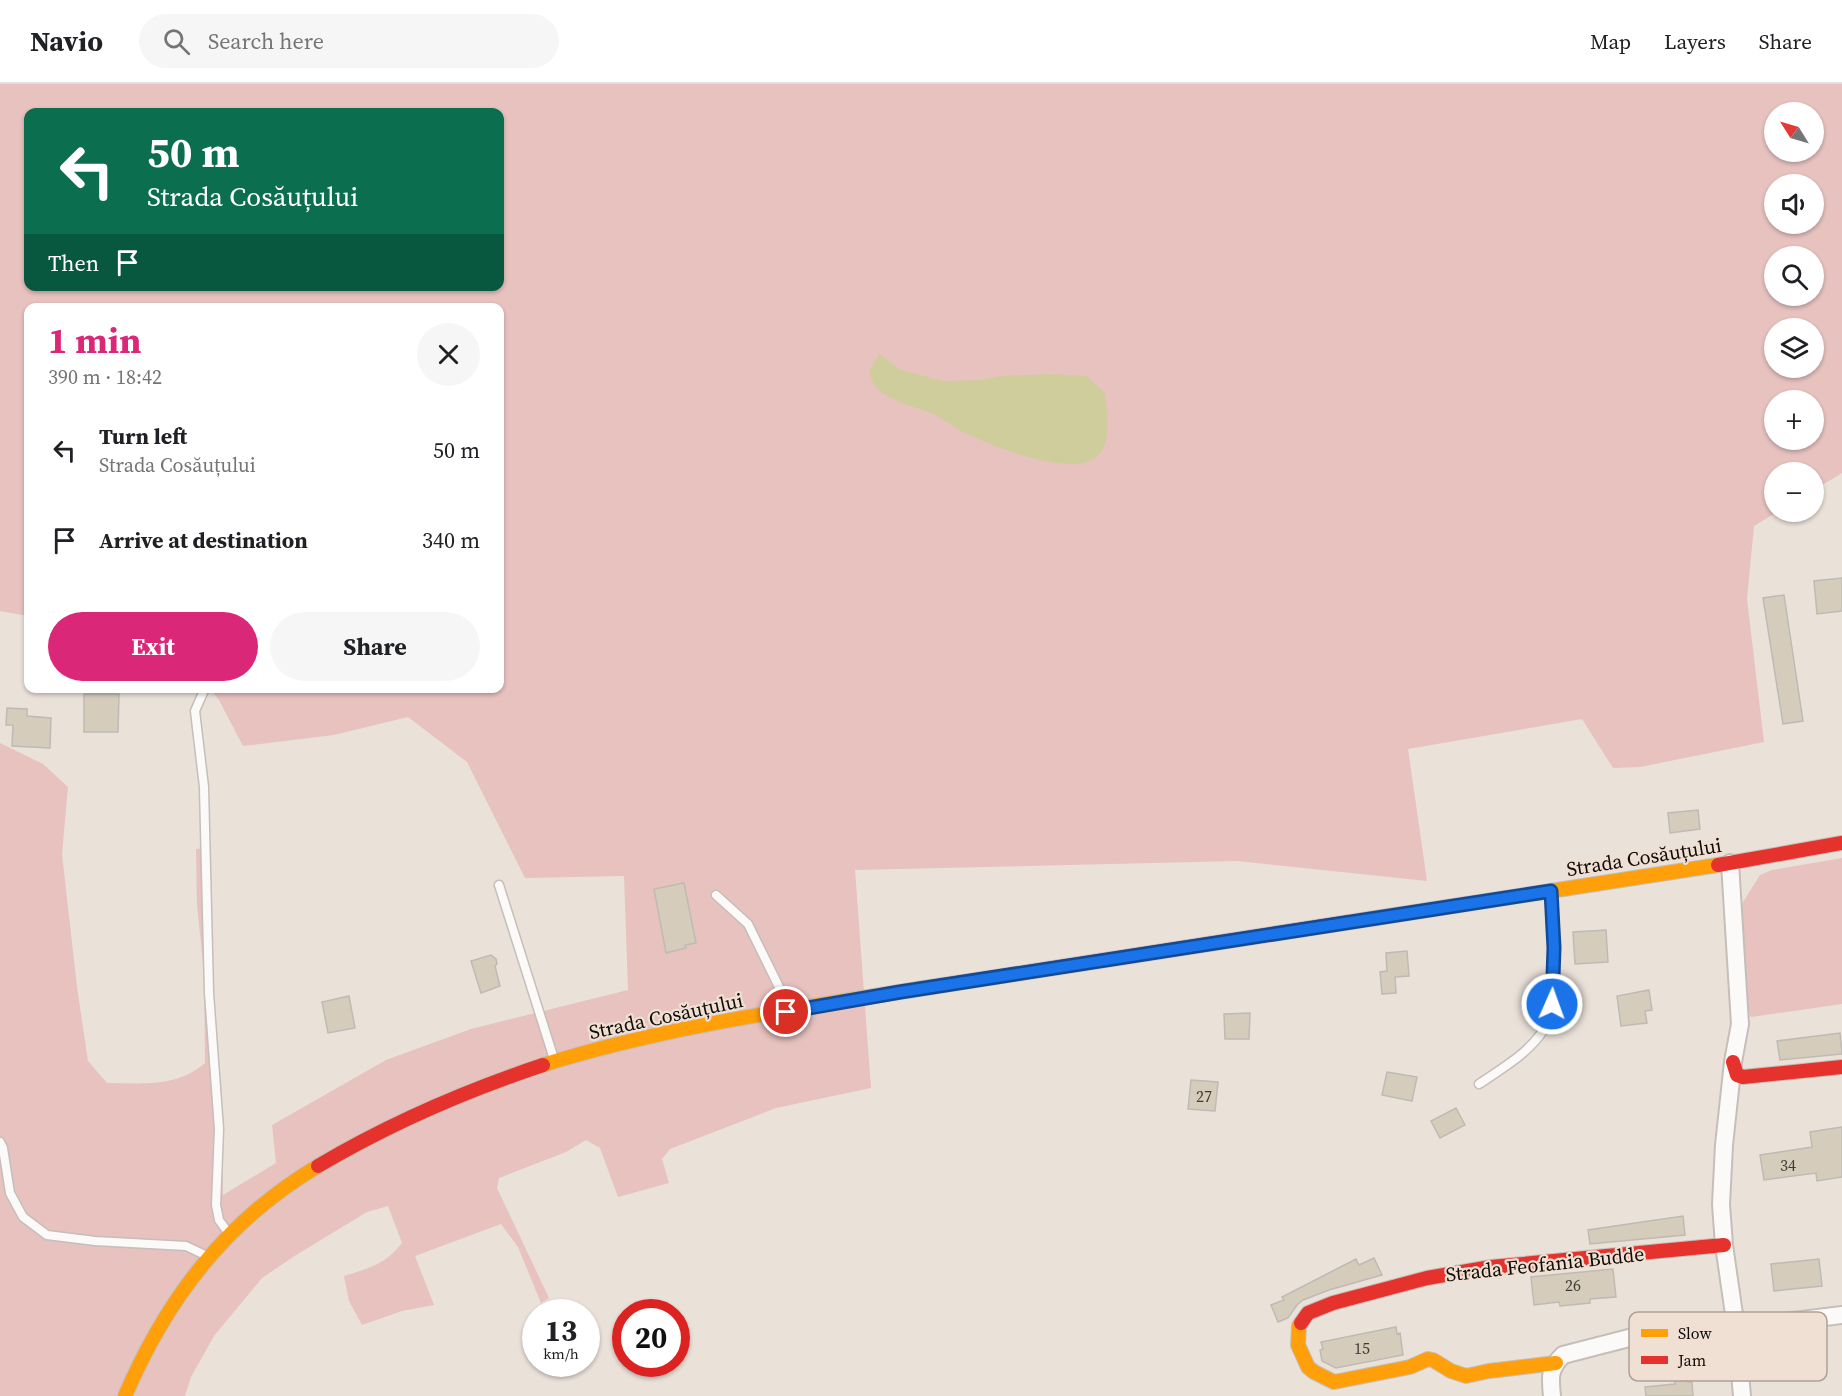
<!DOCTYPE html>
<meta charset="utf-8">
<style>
:root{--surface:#fff;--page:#f6f6f6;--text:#202124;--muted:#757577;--line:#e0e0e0;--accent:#db2777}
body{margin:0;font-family:"Source Serif 4",serif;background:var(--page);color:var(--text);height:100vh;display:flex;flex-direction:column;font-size:22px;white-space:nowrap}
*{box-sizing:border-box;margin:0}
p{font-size:20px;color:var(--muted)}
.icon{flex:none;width:33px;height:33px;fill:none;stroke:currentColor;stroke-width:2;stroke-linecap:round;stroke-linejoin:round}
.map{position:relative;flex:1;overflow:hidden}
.side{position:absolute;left:24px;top:219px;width:480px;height:390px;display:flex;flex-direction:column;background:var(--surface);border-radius:12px;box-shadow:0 2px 4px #0004}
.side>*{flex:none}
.banner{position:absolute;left:24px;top:24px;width:480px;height:183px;border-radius:12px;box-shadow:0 2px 4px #0004;background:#0b6e4f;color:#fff;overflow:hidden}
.needle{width:39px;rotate:307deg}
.controls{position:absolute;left:1764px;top:18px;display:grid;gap:12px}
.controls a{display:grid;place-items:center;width:60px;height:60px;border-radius:50%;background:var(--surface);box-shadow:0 2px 4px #0004;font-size:30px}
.speed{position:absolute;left:522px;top:1215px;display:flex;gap:12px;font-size:30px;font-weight:700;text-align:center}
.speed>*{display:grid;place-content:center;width:78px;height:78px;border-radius:50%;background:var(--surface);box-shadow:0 2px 4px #0004;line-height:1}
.speed small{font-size:15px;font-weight:400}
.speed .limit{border:9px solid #d22;background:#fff;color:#111}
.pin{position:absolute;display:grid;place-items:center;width:51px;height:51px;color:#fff;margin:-26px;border:3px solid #fff;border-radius:50%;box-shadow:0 2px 6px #0007}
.me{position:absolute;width:66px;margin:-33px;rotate:2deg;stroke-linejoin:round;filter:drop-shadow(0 0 4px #0008)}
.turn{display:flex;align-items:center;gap:21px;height:126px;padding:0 24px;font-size:27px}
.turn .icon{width:78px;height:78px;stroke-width:2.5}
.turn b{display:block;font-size:42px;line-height:51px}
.then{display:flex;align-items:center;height:57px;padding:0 24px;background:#0003;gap:12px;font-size:22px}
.round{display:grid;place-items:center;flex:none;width:63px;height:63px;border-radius:32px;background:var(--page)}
.headline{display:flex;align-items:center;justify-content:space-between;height:102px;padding:0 24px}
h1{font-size:36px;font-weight:700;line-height:45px;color:var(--accent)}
.cta{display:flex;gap:12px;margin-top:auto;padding:12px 24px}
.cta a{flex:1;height:69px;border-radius:36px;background:var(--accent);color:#fff;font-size:24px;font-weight:700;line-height:69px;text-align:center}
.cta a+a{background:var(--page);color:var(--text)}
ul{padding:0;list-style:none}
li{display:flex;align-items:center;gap:18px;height:90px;padding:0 24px}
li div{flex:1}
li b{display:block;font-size:22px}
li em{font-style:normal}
header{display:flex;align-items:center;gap:36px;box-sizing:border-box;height:84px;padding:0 30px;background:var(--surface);border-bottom:2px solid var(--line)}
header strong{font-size:28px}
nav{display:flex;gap:33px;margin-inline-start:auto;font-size:21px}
.search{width:420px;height:54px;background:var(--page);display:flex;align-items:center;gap:15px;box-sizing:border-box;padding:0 21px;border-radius:33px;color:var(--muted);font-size:22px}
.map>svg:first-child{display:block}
</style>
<header>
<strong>Navio</strong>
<div class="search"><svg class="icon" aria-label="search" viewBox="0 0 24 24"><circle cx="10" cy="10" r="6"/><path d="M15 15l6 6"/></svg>Search here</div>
<nav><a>Map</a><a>Layers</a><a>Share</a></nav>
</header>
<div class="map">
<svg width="1842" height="1312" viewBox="0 0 1842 1312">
<rect width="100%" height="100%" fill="#eae1d9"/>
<path fill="#e7c2bf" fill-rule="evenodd" d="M0,0H1842V389L1814,406V388H1774V428H1777L1754,442L1747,515L1764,658L1640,683L1613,684L1582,635L1408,665L1427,797L1237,777L855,786L871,1004L776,1024L670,1065L662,1075L669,1099L618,1113L600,1064L586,1056L566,1068L499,1094L497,1104L549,1214L541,1219L518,1163L501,1140L415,1172L434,1221L402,1227L362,1241L349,1217L344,1192C369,1184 385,1181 402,1159L388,1122L367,1128L296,1171L262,1194L214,1252L191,1293L185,1312H0V659L43,680L68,703L62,770L77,903L88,977L107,999C143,999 176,1004 205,979L204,889L197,821L196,765L210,764L208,847L222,1037L223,1111L276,1079L272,1041L386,976L471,945L628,906L624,792L525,794L467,678L408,633L334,651L243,662L219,616L210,605L500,604V224H28V532L0,527ZM28,28H500V202H28ZM1774,28H1814V68H1774ZM1774,100H1814V140H1774ZM1774,172H1814V212H1774ZM1774,244H1814V284H1774ZM1774,316H1814V356H1774Z
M1842,774V920L1751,933L1745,924L1740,823L1760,791L1772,786Z"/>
<path fill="#cfcd9b" d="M879,270L901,286L943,297L979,296L1002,292L1051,290L1086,292L1105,309C1107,327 1113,362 1095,374C1067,394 987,360 959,346C951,342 944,335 936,331C918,323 886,317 874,301C872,297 871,292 869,288Z"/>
<path fill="#d5ccbb" stroke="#c0bab4" stroke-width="1.5" d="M1842,494V527L1817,530L1814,497Z
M1784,511L1803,637L1783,640L1763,514Z
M84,610H119L118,648H84Z
M7,624L27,625V632L51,634L50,664L12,662L13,641H6Z
M1698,726L1700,745L1670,749L1668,729Z
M684,799L696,859L685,861L686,864L666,869L654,805Z
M1606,846L1608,878L1575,880L1573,848Z
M1407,867L1409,892L1395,893L1396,909L1382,910L1380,888L1387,887L1386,869Z
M491,871L496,875L497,880L495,882L500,902L481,909L471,877Z
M1649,906L1652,926L1645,927L1647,939L1621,942L1617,912Z
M349,912L355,944L328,949L322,918Z
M1250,929L1249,955H1225L1224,930Z
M1840,949L1842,970L1780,976L1777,957Z
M1387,988L1417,993L1412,1017L1382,1011Z
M1191,996L1218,998L1215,1027L1188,1025Z
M1456,1024L1465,1041L1440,1054L1431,1037Z
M1842,1043V1093L1817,1097L1816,1089L1764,1096L1760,1071L1812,1063L1810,1048Z
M1683,1132L1685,1151L1590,1160L1588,1146Z
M1374,1174L1382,1191L1329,1206L1303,1216L1297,1221L1288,1234L1278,1238L1271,1221L1284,1216L1282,1213L1356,1175L1359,1181Z
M1819,1175L1822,1202L1774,1207L1771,1180Z
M1613,1185L1616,1213L1590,1215V1219L1560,1222L1559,1218L1534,1221L1531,1193Z
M1396,1243L1397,1250L1400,1249L1403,1271L1336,1284L1322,1277L1320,1266L1323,1265L1321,1258Z
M1687,1293L1688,1298H1692L1693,1312H1646L1645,1303L1675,1300L1674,1294Z"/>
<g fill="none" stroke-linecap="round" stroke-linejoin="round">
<g stroke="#c5beb9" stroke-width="11">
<path id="lane" d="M205,604L195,627L204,703L209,909L219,1045L216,1121L219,1136L227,1147
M499,801L554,975
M716,811L748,840L781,907L785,926
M1479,1000C1501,985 1524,972 1540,951C1559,926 1556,841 1551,810
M0,1058L3,1064L10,1109L23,1133L47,1151L95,1157L186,1162L205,1171"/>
</g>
<g stroke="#c5beb9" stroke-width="20">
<path id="street" d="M1730,779L1740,940L1733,978L1724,1061L1721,1120L1724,1161L1736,1244L1742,1312
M1552,1312C1550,1293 1549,1285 1563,1271L1629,1254L1663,1248L1698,1244H1736L1842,1231"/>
</g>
<g stroke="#c5beb9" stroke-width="16">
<path id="slow" d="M1350,838L1718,781
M543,981C668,942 801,924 931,903
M1301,1239L1299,1242L1298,1261L1308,1283L1314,1288L1334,1298L1410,1283L1428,1275L1433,1276L1451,1287L1466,1292L1489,1287L1556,1279
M125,1312C167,1214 226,1137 318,1082"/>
</g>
<g stroke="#c5beb9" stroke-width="16">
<path id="jam" d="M1718,781L1842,759
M931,903L1350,838
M1733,978L1737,991L1743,993L1842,983
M318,1082C389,1040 465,1007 543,981
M1301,1239L1308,1229L1333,1219L1427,1194L1491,1183L1724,1161"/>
</g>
<use href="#lane" stroke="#fcfaf9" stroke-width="8"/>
<use href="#street" stroke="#fcfaf9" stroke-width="16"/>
<use href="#slow" stroke="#ff9f0a" stroke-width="14"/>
<use href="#jam" stroke="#e5322d" stroke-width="14"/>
</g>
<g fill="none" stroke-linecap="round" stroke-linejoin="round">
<g stroke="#114b97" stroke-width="15">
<path id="route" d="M786,928L900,908L1551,807L1554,864L1552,920"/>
</g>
<use href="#route" stroke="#1a73e8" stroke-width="10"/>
</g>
<g text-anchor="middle" stroke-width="4.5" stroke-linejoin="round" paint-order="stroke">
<g font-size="16" fill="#413b34">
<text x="1204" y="1018">27</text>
<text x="1788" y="1087">34</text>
<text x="1573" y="1207">26</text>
<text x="1362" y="1270">15</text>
</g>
<g font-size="20" fill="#100b07" stroke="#f0e0d3">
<text transform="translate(1644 773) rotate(-9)" y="7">Strada Cosăuțului</text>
<text transform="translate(666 932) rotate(-12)" y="7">Strada Cosăuțului</text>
<text transform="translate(1545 1180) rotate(-6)" y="7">Strada Feofania Budde</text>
</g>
</g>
<rect x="1629" y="1228" width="198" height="69" rx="9" fill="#f0e0d3" stroke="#ada096" stroke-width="1.5"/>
<rect x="1641" y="1245" width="27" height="8" fill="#ff9f0a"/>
<rect x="1641" y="1272" width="27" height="8" fill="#e5322d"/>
<g font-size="16" fill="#100b07">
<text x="1678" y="1255">Slow</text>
<text x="1678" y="1282">Jam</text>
</g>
</svg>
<div class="controls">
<a><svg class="needle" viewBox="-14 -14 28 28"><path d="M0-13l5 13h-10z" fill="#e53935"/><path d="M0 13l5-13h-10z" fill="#757577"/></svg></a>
<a><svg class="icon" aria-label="sound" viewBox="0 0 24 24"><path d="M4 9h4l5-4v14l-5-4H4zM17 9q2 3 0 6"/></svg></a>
<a><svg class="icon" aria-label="search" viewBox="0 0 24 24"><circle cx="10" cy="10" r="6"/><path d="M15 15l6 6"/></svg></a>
<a><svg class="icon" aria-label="layers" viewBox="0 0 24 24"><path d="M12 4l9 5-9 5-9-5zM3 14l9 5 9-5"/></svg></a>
<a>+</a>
<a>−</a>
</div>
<div class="speed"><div>13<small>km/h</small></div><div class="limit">20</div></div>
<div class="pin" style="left:786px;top:928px;background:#d93025"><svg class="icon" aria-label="arrive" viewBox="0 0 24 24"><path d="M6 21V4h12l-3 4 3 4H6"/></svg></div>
<svg class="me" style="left:1552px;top:920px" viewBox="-20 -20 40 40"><circle r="17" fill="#1a73e8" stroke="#fff" stroke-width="3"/><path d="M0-11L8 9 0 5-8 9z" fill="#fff"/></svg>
<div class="banner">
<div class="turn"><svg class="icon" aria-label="left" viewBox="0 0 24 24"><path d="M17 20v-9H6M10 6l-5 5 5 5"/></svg><div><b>50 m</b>Strada Cosăuțului</div></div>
<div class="then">Then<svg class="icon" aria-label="arrive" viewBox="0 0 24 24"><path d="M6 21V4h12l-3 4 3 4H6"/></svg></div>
</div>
<section class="side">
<div class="headline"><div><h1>1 min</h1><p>390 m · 18:42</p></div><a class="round"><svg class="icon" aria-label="close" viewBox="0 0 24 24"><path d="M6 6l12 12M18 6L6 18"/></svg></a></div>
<ul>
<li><svg class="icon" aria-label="left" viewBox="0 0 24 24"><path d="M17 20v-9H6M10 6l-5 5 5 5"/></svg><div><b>Turn left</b><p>Strada Cosăuțului</p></div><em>50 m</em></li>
<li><svg class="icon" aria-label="arrive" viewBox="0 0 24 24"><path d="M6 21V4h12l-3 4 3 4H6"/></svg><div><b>Arrive at destination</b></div><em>340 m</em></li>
</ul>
<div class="cta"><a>Exit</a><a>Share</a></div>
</section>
</div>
